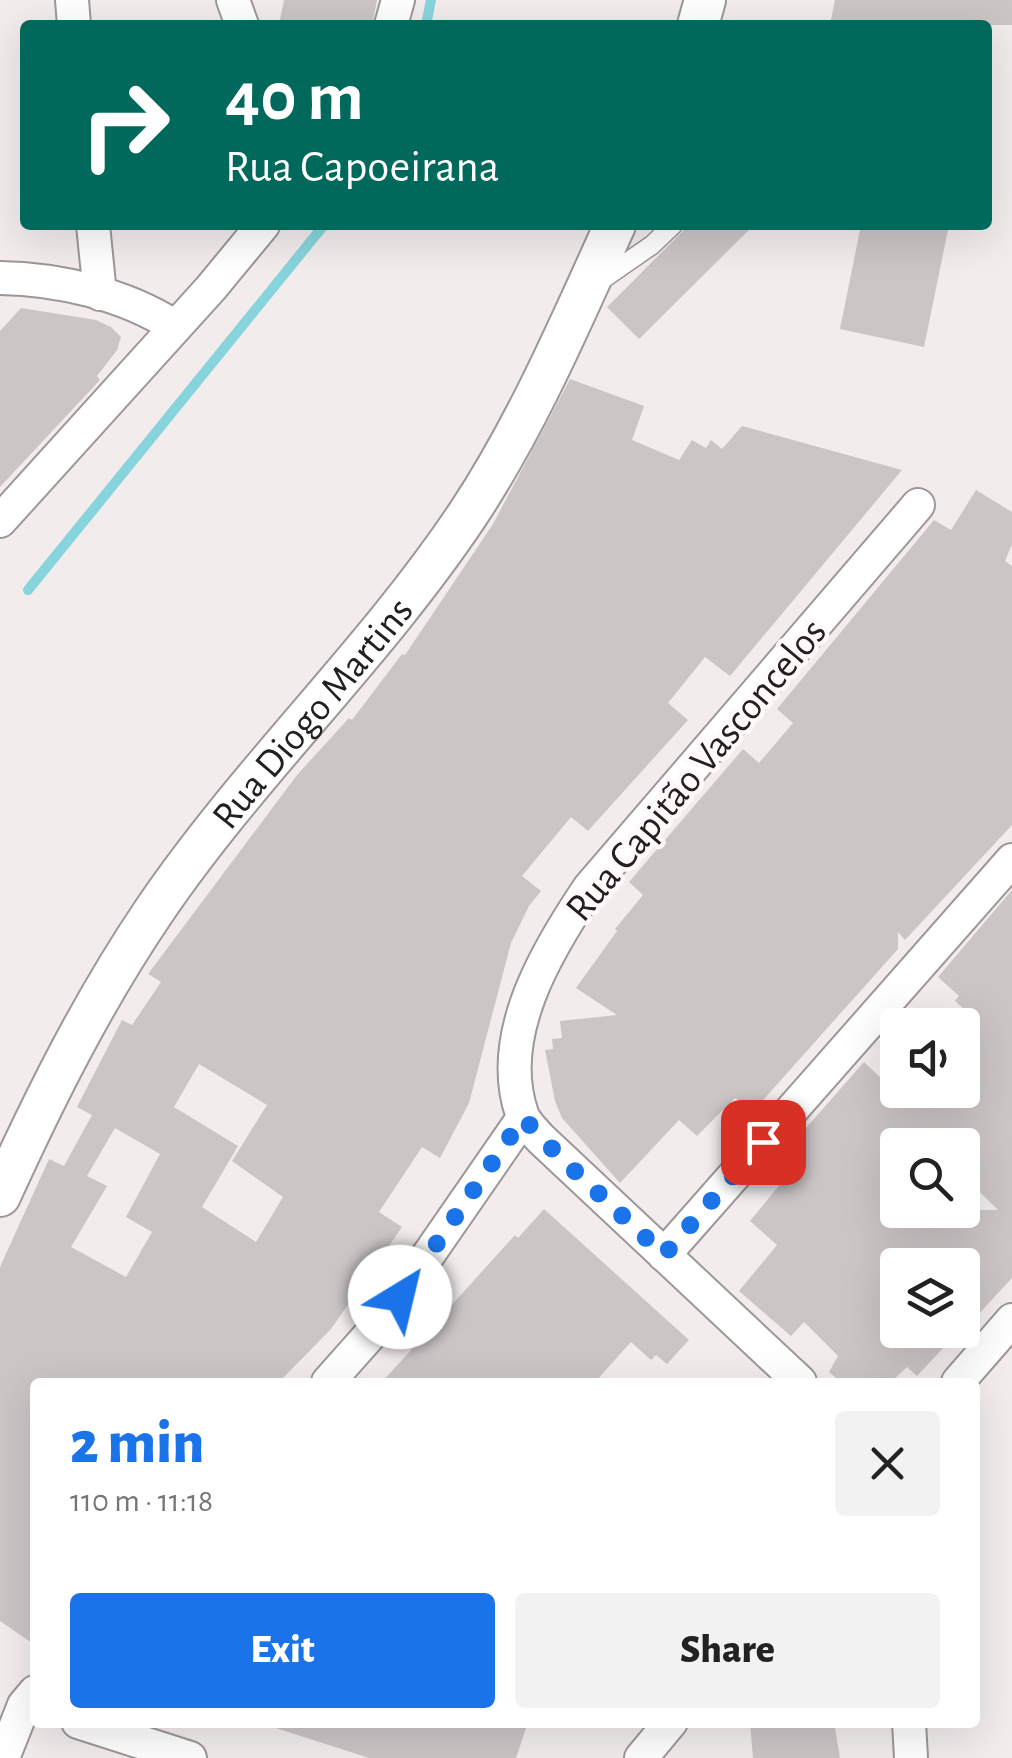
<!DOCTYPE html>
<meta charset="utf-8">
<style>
:root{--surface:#fff;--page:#f2f2f2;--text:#222;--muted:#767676;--accent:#1a73e8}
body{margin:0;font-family:"Alegreya Sans",sans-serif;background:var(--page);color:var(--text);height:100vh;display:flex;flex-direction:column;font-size:38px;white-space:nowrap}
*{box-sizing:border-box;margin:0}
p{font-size:32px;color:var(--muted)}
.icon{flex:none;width:55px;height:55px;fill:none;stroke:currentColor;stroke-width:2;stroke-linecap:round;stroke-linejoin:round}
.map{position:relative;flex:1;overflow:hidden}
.panel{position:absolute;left:30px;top:1378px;width:950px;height:350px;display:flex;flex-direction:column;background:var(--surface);border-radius:10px;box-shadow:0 10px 40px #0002}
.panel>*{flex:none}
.top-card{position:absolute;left:20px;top:20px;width:972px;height:210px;border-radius:10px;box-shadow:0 10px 40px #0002;background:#00695c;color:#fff;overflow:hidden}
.fabs{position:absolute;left:880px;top:1008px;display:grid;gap:20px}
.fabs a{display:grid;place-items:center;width:100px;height:100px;border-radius:10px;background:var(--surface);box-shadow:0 10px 40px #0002;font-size:50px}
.pin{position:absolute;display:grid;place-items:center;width:85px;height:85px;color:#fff;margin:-42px;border-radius:20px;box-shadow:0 5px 15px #0006}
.me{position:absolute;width:110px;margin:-55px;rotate:36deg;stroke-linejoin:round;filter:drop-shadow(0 0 8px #0008)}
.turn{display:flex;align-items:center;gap:35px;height:210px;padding:0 40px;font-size:45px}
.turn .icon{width:130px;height:130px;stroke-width:2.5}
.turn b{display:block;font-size:70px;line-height:85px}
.round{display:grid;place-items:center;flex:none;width:105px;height:105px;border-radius:10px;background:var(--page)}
.summary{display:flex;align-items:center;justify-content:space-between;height:170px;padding:0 40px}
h1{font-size:60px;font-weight:800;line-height:75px;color:var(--accent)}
.cta{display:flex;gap:20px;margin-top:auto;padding:20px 40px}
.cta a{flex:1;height:115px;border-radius:10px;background:var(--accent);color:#fff;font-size:40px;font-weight:800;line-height:115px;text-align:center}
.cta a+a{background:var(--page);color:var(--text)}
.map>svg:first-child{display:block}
</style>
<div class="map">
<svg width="1012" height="1758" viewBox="0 0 1012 1758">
<rect width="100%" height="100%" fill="#f2eced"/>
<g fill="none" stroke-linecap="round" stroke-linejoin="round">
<path stroke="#88d4dd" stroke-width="10" d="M426,25L431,0
M28,590L324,225"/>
</g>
<path fill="#cbc5c6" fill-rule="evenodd" d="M284,0H377L372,25H279Z
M835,0H1012V25H830Z
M689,225H754L639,339L607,307Z
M861,225H949L924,347L840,329Z
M21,308L96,320L111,327L121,337L117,350L97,376L100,380L0,487V331Z
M570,379L644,406L632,440L679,460L692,440L706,448L711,440L722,449L742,426L902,470L730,676L705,657L668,703L688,720L588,831L571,817L522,876L541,891L529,906L511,943L469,1103L440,1158L422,1147L379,1212L402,1227L331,1329L279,1382H35V1645L0,1621V1267L49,1159L64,1166L92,1115L77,1107L122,1020L132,1025L161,982L148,974L297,775L349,718L352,720L402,654L405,655L493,524ZM199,1064L267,1105L232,1161L283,1197L256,1242L202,1207L238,1146L174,1107ZM115,1128L160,1154L126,1217L152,1232L126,1277L71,1247L107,1186L87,1176Z
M976,490L1012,512V544L1005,561L1012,566V825L905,940L898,932V949L755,1109L735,1098L697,1136L679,1120L620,1183L562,1118L555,1101L545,1050L553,1049L552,1039L562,1038L560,1021L617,1015L576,988L617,931L615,929L643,895L629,882L743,749L759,763L793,723L777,709L934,520L951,530Z
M1012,890V1278L962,1332V1265H898V1330H960L917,1376L907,1367L891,1382H841L829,1372L838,1356L804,1322L791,1336L739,1291L777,1245L750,1221L782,1182L769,1170L864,1062L883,1080L898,1063V1090H962V1030L973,1017L955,1001L959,996L938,977ZM898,1145H962V1175L998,1210H898Z
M544,1209L689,1340L667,1364L656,1355L651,1360L631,1342L595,1382H382L515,1235L518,1238Z
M277,1722H528L516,1758H369L276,1728Z
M750,1722H834L840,1758H753Z"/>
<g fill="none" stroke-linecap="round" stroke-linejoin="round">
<g stroke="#9d9798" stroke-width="21">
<path id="service" d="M600,281L652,245L673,225"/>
</g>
<g stroke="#9d9798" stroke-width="36">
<path id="minor" d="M72,0L74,25
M233,0L242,25
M391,25L398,0
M93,225L100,294
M0,278C59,279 124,294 174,326
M0,521L211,288L263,225
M664,1255L1012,860
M328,1382L384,1319L523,1118
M800,1382L541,1139C534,1131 525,1123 522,1114C495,1036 547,950 589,888L918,505
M958,1382L1012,1320
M78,1722L190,1758
M909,1722L911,1758
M3,1758L24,1705L35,1692
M641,1758L671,1722"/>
</g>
<g stroke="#9d9798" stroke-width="44">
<g id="tertiary">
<path d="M698,25L705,0"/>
<path id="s1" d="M0,1196C45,1097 93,1001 154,911C249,771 374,655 468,514C527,425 571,322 615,225"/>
</g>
</g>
<use href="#service" stroke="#fff" stroke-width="18"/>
<use href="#minor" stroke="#fff" stroke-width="32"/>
<use href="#tertiary" stroke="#fff" stroke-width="40"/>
</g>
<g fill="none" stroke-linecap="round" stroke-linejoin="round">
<path stroke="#1a73e8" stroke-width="18" stroke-dasharray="0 32.4" d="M400,1297L523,1118L561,1158L664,1255L763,1142"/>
</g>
<g text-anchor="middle" stroke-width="9" stroke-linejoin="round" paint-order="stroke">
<g font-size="40" fill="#222020" stroke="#fff9fa">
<text dy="14" stroke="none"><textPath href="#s1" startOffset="578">Rua Diogo Martins</textPath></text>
<text transform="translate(695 769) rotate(-50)" y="14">Rua Capitão Vasconcelos</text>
</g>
</g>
</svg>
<div class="fabs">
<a><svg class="icon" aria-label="sound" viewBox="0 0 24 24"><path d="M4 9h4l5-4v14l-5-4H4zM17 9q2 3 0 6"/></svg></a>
<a><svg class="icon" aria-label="search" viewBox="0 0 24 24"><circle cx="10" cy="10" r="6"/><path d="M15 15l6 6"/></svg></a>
<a><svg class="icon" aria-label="layers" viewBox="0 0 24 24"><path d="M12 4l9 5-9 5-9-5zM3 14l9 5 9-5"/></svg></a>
</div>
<div class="pin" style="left:763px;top:1142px;background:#d93025"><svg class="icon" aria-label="arrive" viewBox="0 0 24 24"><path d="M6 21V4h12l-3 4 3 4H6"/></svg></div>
<svg class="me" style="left:400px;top:1297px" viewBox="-20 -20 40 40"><circle r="19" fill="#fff"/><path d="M0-13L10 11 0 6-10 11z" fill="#1a73e8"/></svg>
<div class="top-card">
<div class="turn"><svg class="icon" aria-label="right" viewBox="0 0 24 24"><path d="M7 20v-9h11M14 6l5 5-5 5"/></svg><div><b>40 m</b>Rua Capoeirana</div></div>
</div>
<section class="panel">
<div class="summary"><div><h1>2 min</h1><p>110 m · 11:18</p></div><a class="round"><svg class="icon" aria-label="close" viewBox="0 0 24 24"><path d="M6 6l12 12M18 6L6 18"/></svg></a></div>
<div class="cta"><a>Exit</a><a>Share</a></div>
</section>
</div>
